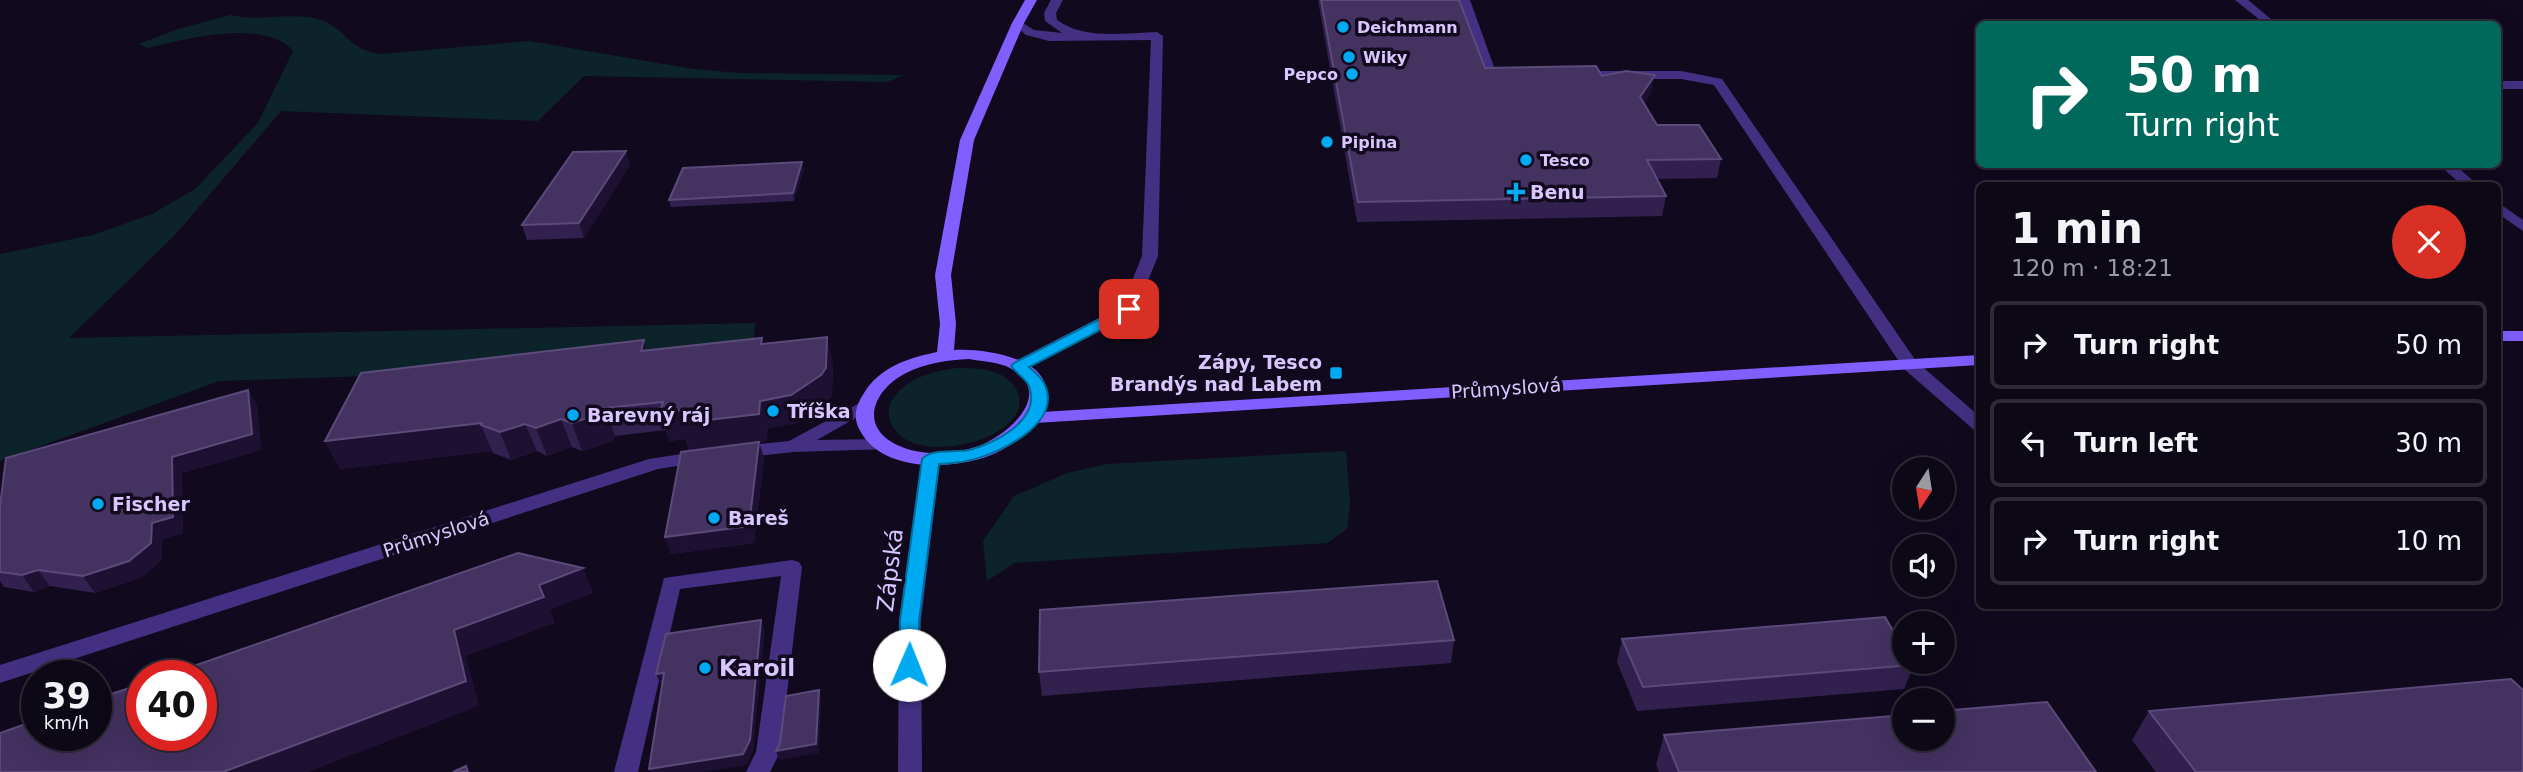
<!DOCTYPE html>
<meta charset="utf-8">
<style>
:root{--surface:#0d0816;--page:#16111f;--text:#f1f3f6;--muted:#9a9aa1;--line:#2d2935}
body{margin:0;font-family:"DejaVu Sans",sans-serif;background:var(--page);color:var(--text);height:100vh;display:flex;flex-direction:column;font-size:26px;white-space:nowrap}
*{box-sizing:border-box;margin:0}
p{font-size:23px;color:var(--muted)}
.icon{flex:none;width:38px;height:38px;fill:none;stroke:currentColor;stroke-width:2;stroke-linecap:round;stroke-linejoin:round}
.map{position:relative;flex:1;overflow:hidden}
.details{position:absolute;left:1976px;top:182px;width:525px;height:427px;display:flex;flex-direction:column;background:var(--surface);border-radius:10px;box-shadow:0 7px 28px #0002,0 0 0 2px var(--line)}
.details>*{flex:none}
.top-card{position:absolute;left:1976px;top:21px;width:525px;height:147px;border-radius:10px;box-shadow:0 7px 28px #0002,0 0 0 2px var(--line);background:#00695c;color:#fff;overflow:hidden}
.needle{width:46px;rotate:192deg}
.fabs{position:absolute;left:1892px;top:457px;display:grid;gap:14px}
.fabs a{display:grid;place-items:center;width:63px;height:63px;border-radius:50%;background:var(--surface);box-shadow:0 7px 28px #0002,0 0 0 2px var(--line);font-size:35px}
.speed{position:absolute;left:21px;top:660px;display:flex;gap:14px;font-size:35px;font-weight:700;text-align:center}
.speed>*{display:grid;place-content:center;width:91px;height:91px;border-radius:50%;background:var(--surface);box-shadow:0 7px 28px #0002,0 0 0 2px var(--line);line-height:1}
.speed small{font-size:18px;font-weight:400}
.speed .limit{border:10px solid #d22;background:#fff;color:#111}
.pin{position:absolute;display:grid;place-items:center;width:60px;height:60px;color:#fff;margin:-30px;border-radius:14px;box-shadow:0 4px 10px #0006}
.me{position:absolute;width:77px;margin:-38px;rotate:1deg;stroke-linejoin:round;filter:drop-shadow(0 0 5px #0008)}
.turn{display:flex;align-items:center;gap:24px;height:147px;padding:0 35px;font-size:32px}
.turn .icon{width:91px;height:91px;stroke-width:2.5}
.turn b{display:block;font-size:49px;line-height:60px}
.round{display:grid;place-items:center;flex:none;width:74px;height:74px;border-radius:37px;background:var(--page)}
.summary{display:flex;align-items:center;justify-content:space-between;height:119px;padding:0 35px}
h1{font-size:42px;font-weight:700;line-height:52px}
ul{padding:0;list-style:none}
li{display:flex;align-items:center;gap:21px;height:88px;margin:0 14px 10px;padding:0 21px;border:4px solid var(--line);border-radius:10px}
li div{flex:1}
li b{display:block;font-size:26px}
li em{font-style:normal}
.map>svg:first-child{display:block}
</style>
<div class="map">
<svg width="2523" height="772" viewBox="0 0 2523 772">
<rect width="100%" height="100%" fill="#110a1e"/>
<path fill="#0c2429" d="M230,15C259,22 289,12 317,19C346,26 348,52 383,54L529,41L693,69L739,73L904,75L887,82L584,76L538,121L281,111L174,236L69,338L755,323L753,363L219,381L0,461V254L93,235L152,214L195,189L258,123L293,51C265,18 186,39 148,48L139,44L178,29Z
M958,368C978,368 1005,369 1016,389C1042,436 915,472 892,425C888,417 887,408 892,400C907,377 934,371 958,368Z
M1346,451L1350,503L1347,529L1327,543L1014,563L987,581L983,541L1014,496L1067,473L1106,464Z"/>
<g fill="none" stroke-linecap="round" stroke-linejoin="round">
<path fill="#433082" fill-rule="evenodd" d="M1051,0H1063L1056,13L1057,20C1084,40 1124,33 1157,32L1163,36L1158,256L1135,312L1019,371L1013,370L1010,366L1013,362L1122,306L1142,256L1151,40L1049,41L1026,35L1012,23L1018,20L1034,30L1062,33L1045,21L1044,13Z
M1458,0H1470L1494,67L1514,71V77L1485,72Z
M2235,0H2248L2277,24H2265Z
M1681,71L1722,79L1916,361L1979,416V431L1973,429L1904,369L1714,85L1681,79H1580L1574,75L1580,71Z
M2497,81H2523V89H2497Z
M2438,164H2454L2479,186H2463Z
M2497,202L2523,220V231L2497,213Z
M792,560L799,562L802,567L780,752L770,772H746L756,752L781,576L680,589L638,772H614L664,578Z"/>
<path fill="#433082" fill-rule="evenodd" d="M867,399L876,404L873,408L817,440L882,439L889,441L891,445L889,449L793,452L739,458L730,452L739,446L789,441Z
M701,451L710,457L708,461L658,469L0,683V665L649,459Z"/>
<path fill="#433082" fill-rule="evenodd" d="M931,453L940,459L921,621L922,772H898L899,621L922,459Z"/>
<path fill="#815eff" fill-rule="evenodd" d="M1025,0H1037L1024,23L974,140L951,275L956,324L954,350C977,348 1027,355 1041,376C1045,381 1046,390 1048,397L1042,412L1979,355V365L1035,423C1021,438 1006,450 986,457C949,469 886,472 862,434C852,419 855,407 864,393C880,367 908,358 937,352L940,324L935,275L960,140L1012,23ZM969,359C980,361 995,362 1006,366C1059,390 1009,436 976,447C954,454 923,456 902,447C858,430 871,391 906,373C926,363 947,360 969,359Z
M2497,331H2523V341H2497Z"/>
</g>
<path fill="#32214e" d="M1318,0H1459L1485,68L1602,76L1651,93L1644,104L1657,125L1721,159L1717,178L1657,179L1666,196L1662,216L1357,222Z
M630,165L584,238L527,240L522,225Z
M804,169L794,201L671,207L669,200Z
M644,340L647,351L764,344L833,363L832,395L827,403L798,423L768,428L766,441L759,442L764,458L754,543L671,554L665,537L689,451L686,439L669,441L666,430L615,436L613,441L582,451L572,447L547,456L537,451L511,460L493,453L492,451L340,469L325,441Z
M248,390L257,406L261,450L182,473L183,533L162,539V560L140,578L95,593L50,586L34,592L4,587L0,581V506Z
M1622,639L1914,665L1904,689L1637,711L1617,662Z
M1454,640L1451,663L1042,696L1039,672Z
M2149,711L2523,772H2156L2132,740Z
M1664,735L2096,772H1659L1656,765Z"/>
<path fill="#1e1033" d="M1655,75L1651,93L1637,116L1640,97Z
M626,151L630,165L584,238L579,223Z
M802,162L804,169L794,201L793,193Z
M827,337L833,363L832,395L827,403L798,423L768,428L766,441L759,442L764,458L754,543L671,554L665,537L690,451L686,439L669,441L660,413L760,401Z
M644,340L652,367L641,351Z
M248,390L257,406L261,450L182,473L183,533L162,539V560L140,578L95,593L83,576L152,523L172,457Z
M605,408L615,436L613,441L582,451L572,423Z
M561,419L572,447L547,456L536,428Z
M482,423L481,425L492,451L340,469L325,441Z
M525,424L537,451L511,460L500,432Z
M583,568L593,593L550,610L555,623L466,656L479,706L308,772H223L454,630L539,585Z
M38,570L50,586L34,592L22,575Z
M761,620L765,631L753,751L747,765L703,772H650L649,769Z
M664,673L669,684L661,685L656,674Z
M819,690L821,699L819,753L779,760L776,751Z"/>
<path fill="#443261" stroke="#5b4a7a" stroke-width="2" d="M1321,0H1459L1485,68L1596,66L1602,76L1626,71L1655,75L1640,97L1657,125H1699L1721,159L1647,160L1666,196L1358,202Z
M626,151L579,223L522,225L573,152Z
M802,162L793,193L669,200L683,168Z
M827,337L826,368L821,375L791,395L760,401L759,414L681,423L683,410L660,413L663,402L605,408L603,413L572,423L561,419L536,428L525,424L500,432L481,425L482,423L325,441L361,373L644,340L641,351L762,338L761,344Z
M248,390L252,434L172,457L173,517L152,523L151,543L129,561L83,576L38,570L22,575L0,572V506L6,458Z
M759,442L749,526L665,537L681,452Z
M518,553L583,568L539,585L544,597L454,630L466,681L223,772H0V733L37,720V735H96V699L142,684V735H201V676H165Z
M1437,581L1454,640L1039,672L1040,610Z
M1885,617L1904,649V662H1912L1914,665L1643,687L1622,639Z
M761,620L750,740L743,754L649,769L664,673L656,674L666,634Z
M2511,679L2523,690V772H2196L2149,711Z
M819,690L816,744L776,751L780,743L786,696Z
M2047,702L2096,772H1679L1664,735L1904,715V738H1942V711Z
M466,766L468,772H453Z"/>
<path fill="#00aaf2" stroke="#006e9d" stroke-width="2" d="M1129,304L1137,309L1135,312L1029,367C1034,372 1041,377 1044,383C1064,423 1000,453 971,460C961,463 950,463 939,464L919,621V665L916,671L909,673L902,671L899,665L900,621L922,459C932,448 955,453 969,450C994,444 1042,420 1029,386C1026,379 1016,373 1011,366L1014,363Z"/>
<g fill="#00aaf2" stroke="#110a1e" stroke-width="2.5">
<circle cx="1343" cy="27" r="7"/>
<circle cx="1349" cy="57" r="7"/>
<circle cx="1352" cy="74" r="7"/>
<circle cx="1327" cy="142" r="7"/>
<circle cx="1526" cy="160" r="7"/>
<path d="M1512.5 181.5h7v7h7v7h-7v7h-7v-7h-7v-7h7z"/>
<rect x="1329" y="366" width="14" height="14" rx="3.5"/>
<circle cx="773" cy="411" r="7"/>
<circle cx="573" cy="415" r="7"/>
<circle cx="98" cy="504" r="7"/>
<circle cx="714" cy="518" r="7"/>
<circle cx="705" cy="668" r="7"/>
</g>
<g text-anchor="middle" stroke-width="7" stroke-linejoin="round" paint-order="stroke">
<g font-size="16" font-weight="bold" fill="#d8c7ff" stroke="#110a1e" text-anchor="start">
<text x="1357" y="33">Deichmann</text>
<text x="1363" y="63">Wiky</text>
<text x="1338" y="80" text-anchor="end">Pepco</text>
<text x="1341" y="148">Pipina</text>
<text x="1540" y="166">Tesco</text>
</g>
<g font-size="19" font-weight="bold" fill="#d8c7ff" stroke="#110a1e" text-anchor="start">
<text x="1530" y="199">Benu</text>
<text x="1322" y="369" text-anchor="end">Zápy, Tesco<tspan x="1322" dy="22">Brandýs nad Labem</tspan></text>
<text x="787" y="418">Tříška</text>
<text x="587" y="422">Barevný ráj</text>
<text x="112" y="511">Fischer</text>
<text x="728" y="525">Bareš</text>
</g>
<g font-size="19" fill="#d8c7ff" stroke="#110a1e">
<text transform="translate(1506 388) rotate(-4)" y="7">Průmyslová</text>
<text transform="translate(436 534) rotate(-18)" y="7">Průmyslová</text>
</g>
<g font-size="23" fill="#d8c7ff" stroke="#110a1e">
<text transform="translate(890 570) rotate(-83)" y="8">Zápská</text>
</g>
<g font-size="23" font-weight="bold" fill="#d8c7ff" stroke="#110a1e" text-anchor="start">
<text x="719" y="676">Karoil</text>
</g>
</g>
</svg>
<div class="fabs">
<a><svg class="needle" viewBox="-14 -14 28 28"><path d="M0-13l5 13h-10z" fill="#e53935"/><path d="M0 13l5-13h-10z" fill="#9a9aa1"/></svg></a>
<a><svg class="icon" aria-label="sound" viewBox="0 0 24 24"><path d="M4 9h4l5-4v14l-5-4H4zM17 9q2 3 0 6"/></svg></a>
<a>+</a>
<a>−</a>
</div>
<div class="speed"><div>39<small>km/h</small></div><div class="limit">40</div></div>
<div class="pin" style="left:1129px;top:309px;background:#d93025"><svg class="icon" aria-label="arrive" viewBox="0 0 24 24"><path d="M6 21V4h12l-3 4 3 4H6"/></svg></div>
<svg class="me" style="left:909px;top:665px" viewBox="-20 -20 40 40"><circle r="19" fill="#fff"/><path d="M0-13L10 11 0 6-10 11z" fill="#00aaf2"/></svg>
<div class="top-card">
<div class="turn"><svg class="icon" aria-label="right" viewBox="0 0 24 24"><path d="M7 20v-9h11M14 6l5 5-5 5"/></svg><div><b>50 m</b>Turn right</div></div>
</div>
<section class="details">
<div class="summary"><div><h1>1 min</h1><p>120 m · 18:21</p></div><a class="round" style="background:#d93025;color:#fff"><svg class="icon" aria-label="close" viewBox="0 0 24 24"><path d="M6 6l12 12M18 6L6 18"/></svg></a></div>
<ul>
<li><svg class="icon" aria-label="right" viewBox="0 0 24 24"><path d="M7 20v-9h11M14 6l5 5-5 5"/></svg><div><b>Turn right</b></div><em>50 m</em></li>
<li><svg class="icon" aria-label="left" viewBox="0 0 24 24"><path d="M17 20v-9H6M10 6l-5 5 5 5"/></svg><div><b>Turn left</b></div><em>30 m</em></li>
<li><svg class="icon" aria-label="right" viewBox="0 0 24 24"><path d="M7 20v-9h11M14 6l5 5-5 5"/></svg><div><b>Turn right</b></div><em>10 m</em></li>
</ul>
</section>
</div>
